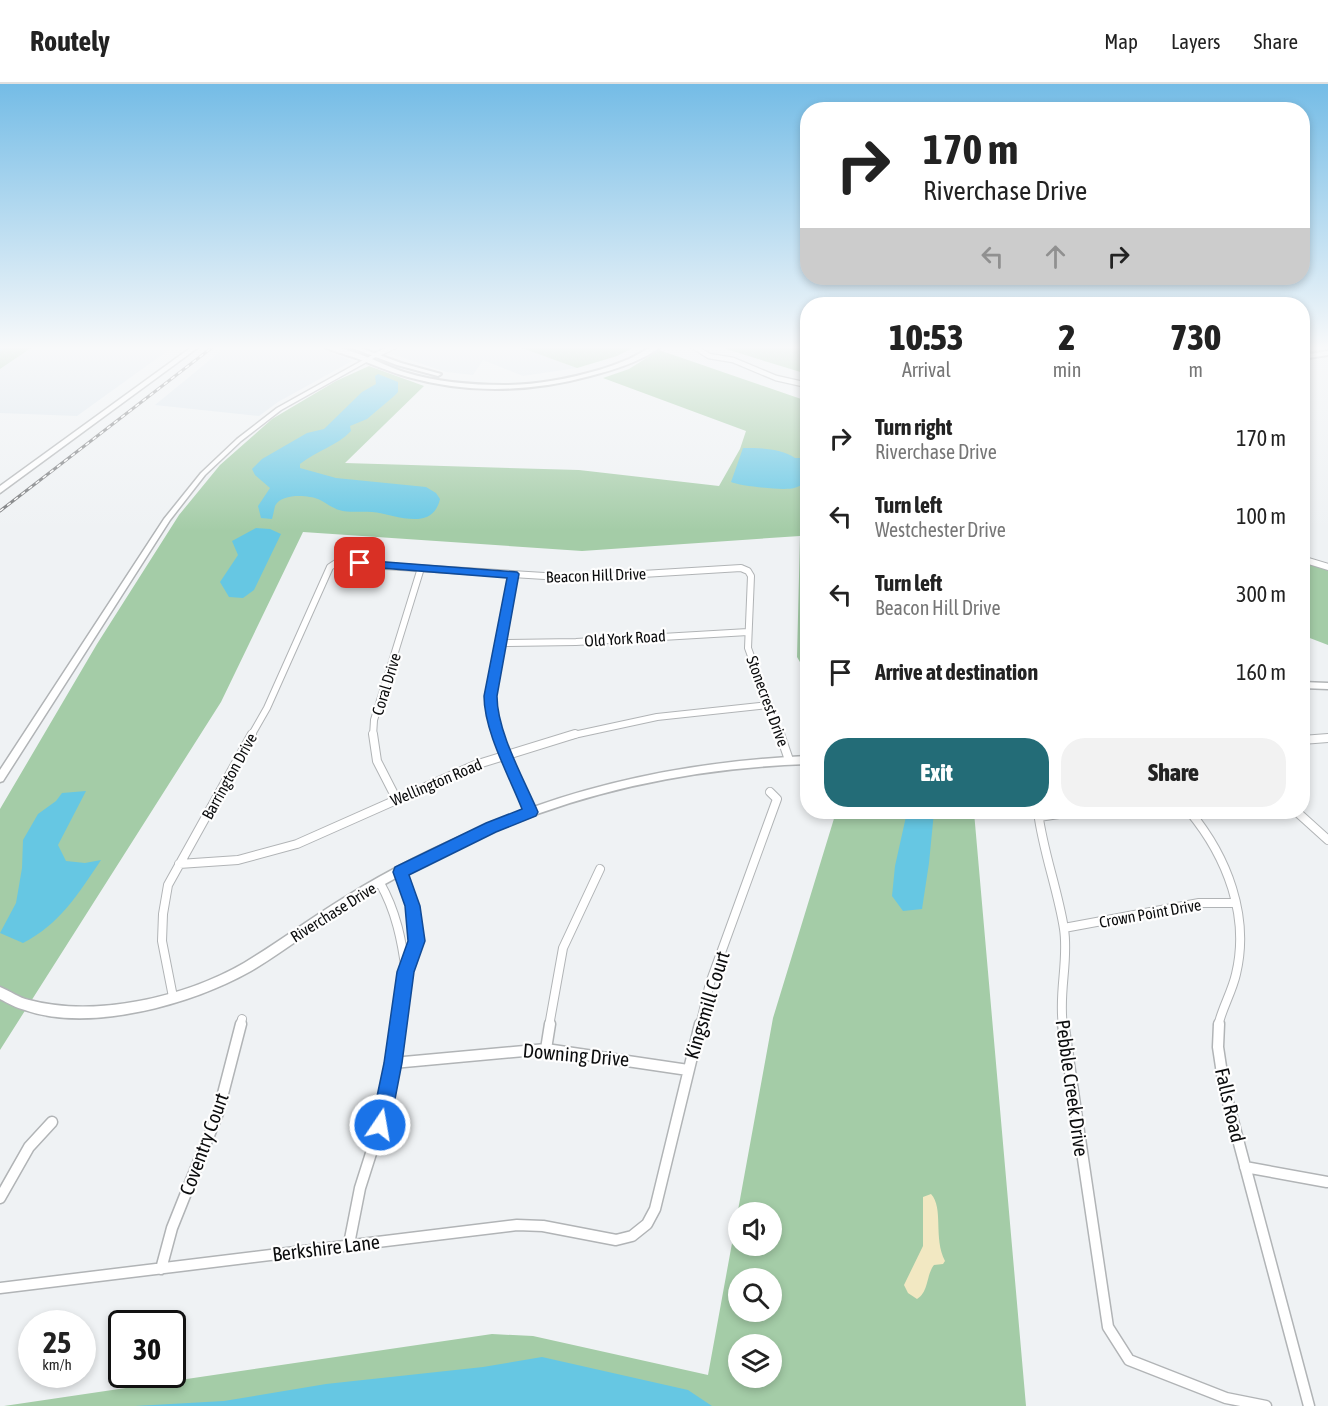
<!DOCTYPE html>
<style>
:root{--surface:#fff;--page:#f2f2f2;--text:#222;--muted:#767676;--line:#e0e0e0;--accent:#236c77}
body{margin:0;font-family:"Asap Condensed",sans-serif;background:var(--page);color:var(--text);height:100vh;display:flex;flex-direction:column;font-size:22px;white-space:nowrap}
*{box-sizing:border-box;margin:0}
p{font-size:20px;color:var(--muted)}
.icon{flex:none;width:33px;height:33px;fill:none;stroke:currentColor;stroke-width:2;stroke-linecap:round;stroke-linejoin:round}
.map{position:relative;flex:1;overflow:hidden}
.drawer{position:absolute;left:800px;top:213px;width:510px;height:522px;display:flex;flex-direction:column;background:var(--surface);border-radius:24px;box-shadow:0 3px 9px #0003}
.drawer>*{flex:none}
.guide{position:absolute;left:800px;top:18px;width:510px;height:183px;border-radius:24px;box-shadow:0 3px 9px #0003;background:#fff;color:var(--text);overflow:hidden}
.fabs{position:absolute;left:728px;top:1118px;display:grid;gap:12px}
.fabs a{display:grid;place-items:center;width:54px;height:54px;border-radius:50%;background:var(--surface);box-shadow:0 3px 9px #0003;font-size:30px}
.speed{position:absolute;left:18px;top:1226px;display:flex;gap:12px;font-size:30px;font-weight:700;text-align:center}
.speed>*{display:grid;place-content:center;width:78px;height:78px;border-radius:50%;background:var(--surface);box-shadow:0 3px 9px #0003;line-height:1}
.speed small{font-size:15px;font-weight:400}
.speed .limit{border:3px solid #111;border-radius:9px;background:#fff;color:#111}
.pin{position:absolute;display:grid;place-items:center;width:51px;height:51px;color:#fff;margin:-26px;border-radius:12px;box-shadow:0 3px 9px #0006}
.me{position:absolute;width:66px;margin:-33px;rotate:12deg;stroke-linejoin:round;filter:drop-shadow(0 0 4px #0008)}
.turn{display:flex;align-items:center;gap:21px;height:126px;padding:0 24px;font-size:27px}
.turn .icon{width:78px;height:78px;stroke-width:2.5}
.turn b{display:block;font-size:42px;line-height:51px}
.lanes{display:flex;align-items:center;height:57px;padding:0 24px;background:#0003;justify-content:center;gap:30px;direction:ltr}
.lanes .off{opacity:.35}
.eta{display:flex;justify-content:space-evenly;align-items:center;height:102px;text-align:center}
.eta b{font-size:36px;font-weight:800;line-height:42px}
.cta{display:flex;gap:12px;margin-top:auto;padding:12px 24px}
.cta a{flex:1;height:69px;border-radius:24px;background:var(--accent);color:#fff;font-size:24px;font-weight:800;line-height:69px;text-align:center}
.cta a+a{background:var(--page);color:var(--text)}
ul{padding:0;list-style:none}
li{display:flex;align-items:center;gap:18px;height:78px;padding:0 24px}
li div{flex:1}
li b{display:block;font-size:22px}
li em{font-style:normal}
header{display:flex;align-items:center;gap:36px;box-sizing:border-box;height:84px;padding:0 30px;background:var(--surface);border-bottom:2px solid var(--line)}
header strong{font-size:28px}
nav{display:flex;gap:33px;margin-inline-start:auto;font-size:21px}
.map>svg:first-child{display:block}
</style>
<header>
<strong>Routely</strong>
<nav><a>Map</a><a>Layers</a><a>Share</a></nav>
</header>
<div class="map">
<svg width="1328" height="1322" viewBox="0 0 1328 1322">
<rect width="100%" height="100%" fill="#eff2f4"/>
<path fill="#dee7ee" d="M34,262H174L77,332L0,329V285Z
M227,262L316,263L352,277L278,318L259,332L155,321Z
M368,262H516L577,284L523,292L483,276L473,291L446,288Z"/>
<path fill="#a4cca7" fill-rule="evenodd" d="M0,262H34L0,285Z
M516,262H637L617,272L577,284Z
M718,262H807V290L729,266Z
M659,266L807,317V590L797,573L800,452L582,467L303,448L221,618L0,966V725L97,560L179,431L220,381L272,335L336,297L369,282L424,302L345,379L579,386L719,402L740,365L746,347L603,294L629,285Z
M1302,477L1328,485V561L1302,551Z
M836,728H974L1026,1322H4L492,1250L533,1252L708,1291L773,934ZM738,1128H771V1161H738ZM738,1194H771V1227H738ZM738,1260H771V1293H738Z"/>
<path fill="#f2e8c2" d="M931,1110C944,1124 933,1154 945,1177L943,1180L934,1181C926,1191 929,1208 917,1215L908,1209L904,1201L923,1162V1113Z"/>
<path fill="#66c7e3" d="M378,290L398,298V308L393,313L367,335L350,342L351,347C337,362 316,367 300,380V384L336,394L426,403L436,409L440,415C432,449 395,430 372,428C361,427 349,429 339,426C332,424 325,418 318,415C308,411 281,409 275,422C274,426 273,432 272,435L261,434L258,422L270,404L255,391L252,385L262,375L307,349L324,345L362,308L376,300L375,292Z
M743,364C760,364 781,364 795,374H807V398C803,400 798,403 794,404C784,407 740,402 731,398Z
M256,444L270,445L281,450L254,506L243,514L229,513L220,498L238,471L232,457Z
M86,707L58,761L66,777L85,779L101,776C79,809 59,841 23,859L0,849L16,819L22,784L23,756L38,730L56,717L62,709Z
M907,728H934L929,779L922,825L903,827L892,812L895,782Z
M542,1273L688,1306L712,1322H135L224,1317L326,1300L483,1283Z"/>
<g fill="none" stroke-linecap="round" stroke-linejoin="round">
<path fill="#66c7e3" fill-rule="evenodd" d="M0,262H7L0,268Z"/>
<g stroke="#b1b4b6" stroke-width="7">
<path id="minor-far3" d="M693,262L709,272L733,276L776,294L807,301
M376,271L395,262"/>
</g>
<g stroke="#b1b4b6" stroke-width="8">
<path id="minor-far2" d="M1302,475L1328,483
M501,559L576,558L748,548
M251,652L267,624L330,483L336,479L577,494L741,484L748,487L751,492L748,564L780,652
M373,652L374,636L421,484
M498,652L491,612L513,490
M569,652L657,633L769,621"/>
</g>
<g stroke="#b1b4b6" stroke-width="10">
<path id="minor-far1" d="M373,650L377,677L396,714
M497,650L531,728
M780,650L789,676
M1302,656L1328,654
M1038,728C1043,768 1058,806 1064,845C1069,877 1058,909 1063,942
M1190,728C1227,773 1250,832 1236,890C1232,908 1222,924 1218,942
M1297,728L1328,756
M1039,733L1072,728
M179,780L238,776L297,760L475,681L575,650
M380,799C396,827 402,857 406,888
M1064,844L1199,819H1236
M173,913L162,857L163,830L168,801L252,650
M240,942L242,935
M398,942L406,888L417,857L413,822L401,788
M549,942L563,864L600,785
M700,942L710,899L777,715L770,708"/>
</g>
<g stroke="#b1b4b6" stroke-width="13">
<path id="minor" d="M1063,940L1108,1243L1129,1276L1226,1314L1266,1322
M1219,940L1218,963L1224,1003L1309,1322
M546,965L550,940
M393,979L546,965L688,986
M1245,1083L1327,1098
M0,1114L29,1063L52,1038
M349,1160L360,1104L380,1041L399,940
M161,1185L172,1144L218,1029L241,940
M0,1204L517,1141L543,1142L616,1156L632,1152L647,1140L655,1125L700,940"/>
</g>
<g stroke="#b1b4b6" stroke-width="3">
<path id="tertiary" d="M374,270L379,271L281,326L241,357L205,391L170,436L3,697L0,698V686L164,435L201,389L237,355L277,324Z
M1302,598L1328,599V605L1302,604Z
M807,672V680C698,684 595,704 494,747C447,766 401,790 357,816C321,838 288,865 251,887C193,920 90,949 25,926C16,924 8,919 0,915V903C10,907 19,914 29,916C96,934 185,913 244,879C279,858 312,833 347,812C390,785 437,762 485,742C587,698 696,677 807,672Z"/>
</g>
<g stroke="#b1b4b6" stroke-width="4">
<path id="secondary" d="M322,262C347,261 380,280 404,288C436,298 470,301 504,301C536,301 568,295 599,286C609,283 619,279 629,275C640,270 650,261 662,262C642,277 614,286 590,292C531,308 468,310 408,293C390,288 374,281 356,274C345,270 332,267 322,262Z
M347,262H355L401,279L441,290L438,292L397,281Z
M1328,267V271L1302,275V271Z"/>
</g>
<g stroke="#b1b4b6" stroke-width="3">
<path id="primary" d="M193,262H200L0,409V402Z"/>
</g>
<use href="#minor-far3" stroke="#fff" stroke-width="4.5"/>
<use href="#minor-far2" stroke="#fff" stroke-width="6"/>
<use href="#minor-far1" stroke="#fff" stroke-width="8"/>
<use href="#minor" stroke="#fff" stroke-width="10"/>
<use href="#tertiary" fill="#fff" fill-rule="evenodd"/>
<use href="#secondary" fill="#fff" fill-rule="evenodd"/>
<use href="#primary" fill="#fff" fill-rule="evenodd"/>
<g stroke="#77797b" stroke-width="3">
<path id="rail" d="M0,427L214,262"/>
</g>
<use href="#rail" stroke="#fefefe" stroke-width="1.5" stroke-dasharray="4.5" stroke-linecap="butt"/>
</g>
<linearGradient id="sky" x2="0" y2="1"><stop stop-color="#74bce6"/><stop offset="0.59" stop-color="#f8f9fa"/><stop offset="1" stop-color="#f8f9fa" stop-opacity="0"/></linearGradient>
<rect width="1328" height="447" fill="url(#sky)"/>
<path fill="#1a73e8" stroke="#114b97" stroke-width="1.5" d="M360,476L517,488L519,490L497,612C497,648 524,695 538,728L536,732L496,748L409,791L420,822L425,857L414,888L402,979L390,1041L387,1047L380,1050L373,1047L371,1041L384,979L397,888L408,857L405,822L393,788L395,783L486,739L522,725C509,692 484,647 484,612L507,494L356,482V477Z"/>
<g text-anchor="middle" stroke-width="4.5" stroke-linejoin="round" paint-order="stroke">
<g font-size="16" fill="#0b0c0d" stroke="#fefefe">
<text transform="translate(596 491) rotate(-2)" y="6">Beacon Hill Drive</text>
<text transform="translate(625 554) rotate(-4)" y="6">Old York Road</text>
<text transform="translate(386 600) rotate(-73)" y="6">Coral Drive</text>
<text transform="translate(768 617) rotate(70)" y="6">Stonecrest Drive</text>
<text transform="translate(229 692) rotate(-61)" y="6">Barrington Drive</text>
<text transform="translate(436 698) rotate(-23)" y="6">Wellington Road</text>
<text transform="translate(333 828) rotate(-32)" y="6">Riverchase Drive</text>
<text transform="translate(1150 829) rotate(-10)" y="6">Crown Point Drive</text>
</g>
<g font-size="20" fill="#0b0c0d" stroke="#fefefe">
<text transform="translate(707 921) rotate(-73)" y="7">Kingsmill Court</text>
<text transform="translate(576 971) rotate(5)" y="7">Downing Drive</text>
<text transform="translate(1072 1004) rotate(82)" y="7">Pebble Creek Drive</text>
<text transform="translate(1230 1021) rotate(77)" y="7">Falls Road</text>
<text transform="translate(204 1060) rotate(-70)" y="7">Coventry Court</text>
<text transform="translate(326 1164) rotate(-7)" y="7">Berkshire Lane</text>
</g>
</g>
</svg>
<div class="fabs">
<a><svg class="icon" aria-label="sound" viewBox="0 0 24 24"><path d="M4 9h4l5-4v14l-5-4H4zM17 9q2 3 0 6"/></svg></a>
<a><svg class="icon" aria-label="search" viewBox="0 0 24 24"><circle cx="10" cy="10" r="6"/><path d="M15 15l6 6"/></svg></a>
<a><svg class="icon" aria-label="layers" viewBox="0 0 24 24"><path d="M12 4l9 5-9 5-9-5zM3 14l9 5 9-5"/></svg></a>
</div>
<div class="speed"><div>25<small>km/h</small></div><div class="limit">30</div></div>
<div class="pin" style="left:360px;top:479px;background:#d93025"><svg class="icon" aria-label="arrive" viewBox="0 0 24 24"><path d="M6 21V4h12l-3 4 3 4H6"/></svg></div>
<svg class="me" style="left:380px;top:1041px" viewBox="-20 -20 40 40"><circle r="17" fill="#1a73e8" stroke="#fff" stroke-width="3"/><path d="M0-11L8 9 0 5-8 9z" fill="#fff"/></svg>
<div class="guide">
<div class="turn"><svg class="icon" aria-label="right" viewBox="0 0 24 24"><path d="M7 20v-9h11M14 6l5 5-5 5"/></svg><div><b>170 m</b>Riverchase Drive</div></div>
<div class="lanes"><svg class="icon off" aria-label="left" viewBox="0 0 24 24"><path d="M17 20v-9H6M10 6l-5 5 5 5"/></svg><svg class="icon off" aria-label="ahead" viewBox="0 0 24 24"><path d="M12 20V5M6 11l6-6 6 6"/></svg><svg class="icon" aria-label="right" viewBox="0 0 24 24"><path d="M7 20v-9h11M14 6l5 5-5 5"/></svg></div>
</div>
<section class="drawer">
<div class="eta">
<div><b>10:53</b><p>Arrival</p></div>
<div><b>2</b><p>min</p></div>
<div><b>730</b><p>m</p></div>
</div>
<ul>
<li><svg class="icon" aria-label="right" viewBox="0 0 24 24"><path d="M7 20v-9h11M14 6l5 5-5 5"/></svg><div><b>Turn right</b><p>Riverchase Drive</p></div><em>170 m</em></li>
<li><svg class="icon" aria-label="left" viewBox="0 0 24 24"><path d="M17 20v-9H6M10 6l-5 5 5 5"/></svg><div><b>Turn left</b><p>Westchester Drive</p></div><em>100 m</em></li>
<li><svg class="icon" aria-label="left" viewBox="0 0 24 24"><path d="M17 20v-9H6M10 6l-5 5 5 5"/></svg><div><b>Turn left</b><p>Beacon Hill Drive</p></div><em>300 m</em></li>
<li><svg class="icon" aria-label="arrive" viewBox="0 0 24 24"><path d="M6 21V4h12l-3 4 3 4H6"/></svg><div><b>Arrive at destination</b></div><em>160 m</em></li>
</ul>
<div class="cta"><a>Exit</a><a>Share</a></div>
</section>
</div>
